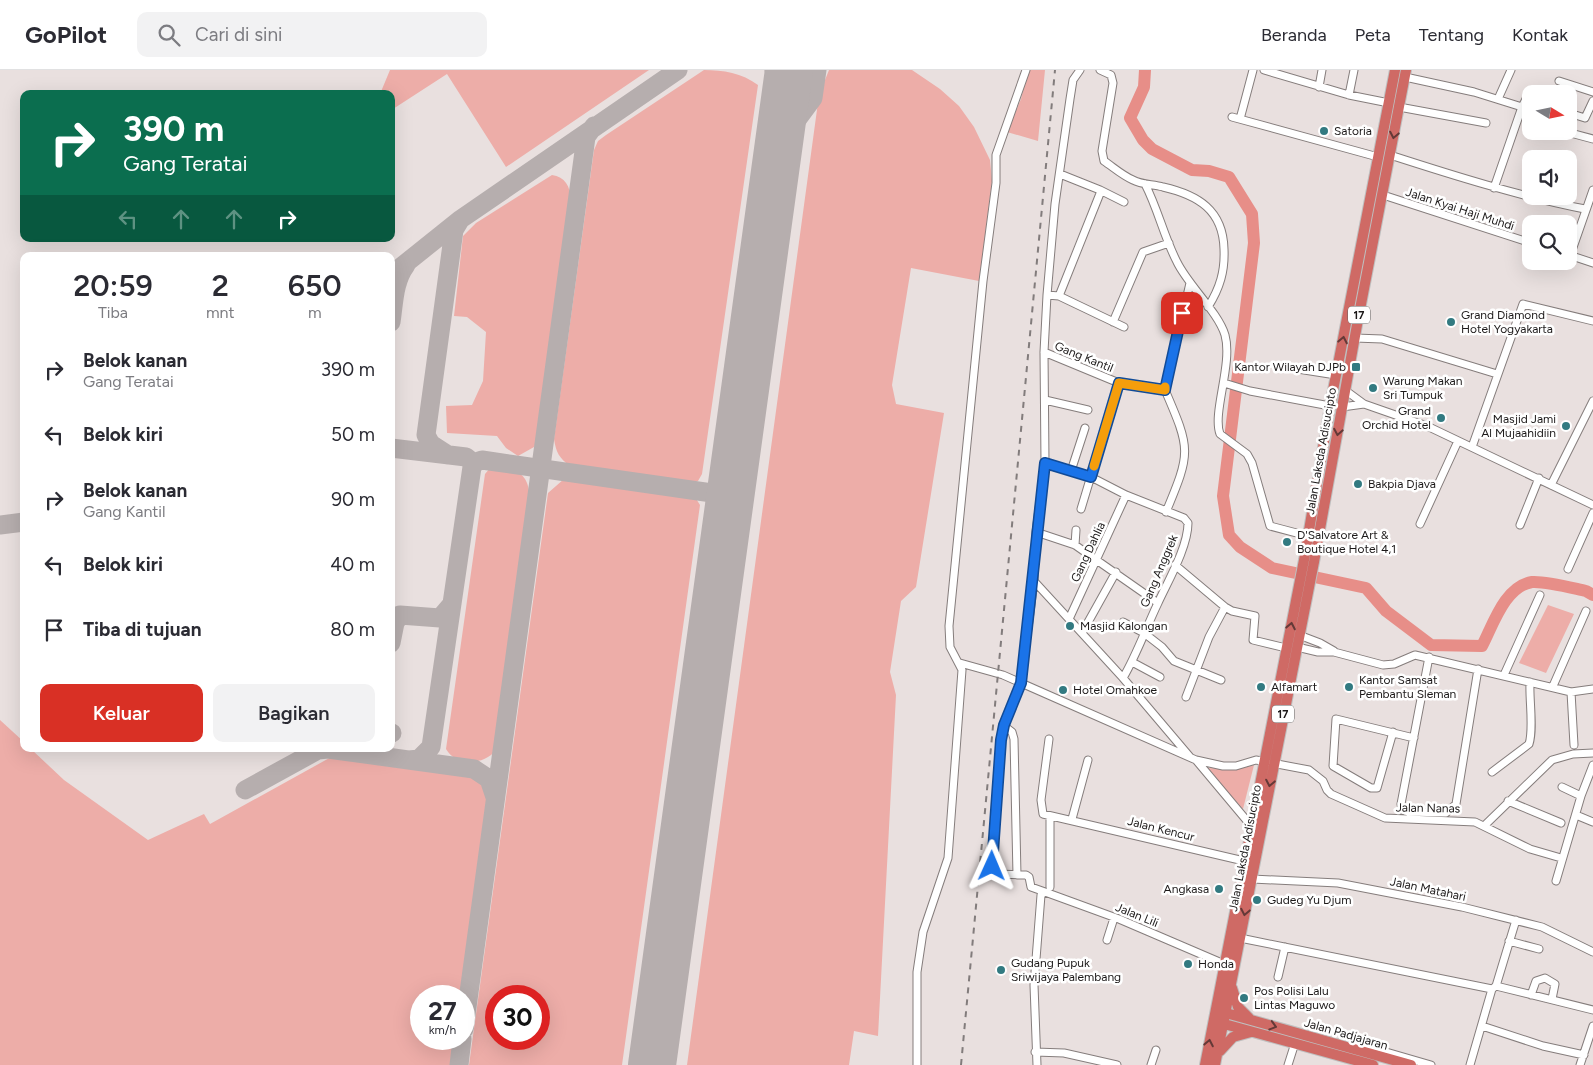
<!DOCTYPE html>
<html lang="id">
<style>
:root{--surface:#fff;--page:#f2f2f3;--text:#2b2b33;--muted:#7c7c81;--line:#e1e1e2;--accent:#d93025}
body{margin:0;font-family:Figtree,sans-serif;background:var(--page);color:var(--text);height:100vh;display:flex;flex-direction:column;font-size:19px;white-space:nowrap}
*{box-sizing:border-box;margin:0}
p{font-size:16px;color:var(--muted)}
.icon{flex:none;width:28px;height:28px;fill:none;stroke:currentColor;stroke-width:2;stroke-linecap:round;stroke-linejoin:round}
.map{position:relative;flex:1;overflow:hidden}
.panel{position:absolute;left:20px;top:182px;width:375px;height:500px;display:flex;flex-direction:column;background:var(--surface);border-radius:10px;box-shadow:0 5px 20px #0002}
.panel>*{flex:none}
.banner{position:absolute;left:20px;top:20px;width:375px;height:152px;border-radius:10px;box-shadow:0 5px 20px #0002;background:#0b6e4f;color:#fff;overflow:hidden}
.needle{width:32px;rotate:100deg}
.fabs{position:absolute;left:1522px;top:15px;display:grid;gap:10px}
.fabs a{display:grid;place-items:center;width:55px;height:55px;border-radius:10px;background:var(--surface);box-shadow:0 5px 20px #0002;font-size:25px}
.speed{position:absolute;left:410px;top:915px;display:flex;gap:10px;font-size:25px;font-weight:700;text-align:center}
.speed>*{display:grid;place-content:center;width:65px;height:65px;border-radius:50%;background:var(--surface);box-shadow:0 5px 20px #0002;line-height:1}
.speed small{font-size:12px;font-weight:400}
.speed .limit{border:8px solid #d22;background:#fff;color:#111}
.pin{position:absolute;display:grid;place-items:center;width:42px;height:42px;color:#fff;margin:-21px;border-radius:10px;box-shadow:0 2px 8px #0006}
.me{position:absolute;width:55px;margin:-28px;rotate:1deg;stroke-linejoin:round;filter:drop-shadow(0 0 4px #0008)}
.turn{display:flex;align-items:center;gap:18px;height:105px;padding:0 20px;font-size:22px}
.turn .icon{width:65px;height:65px;stroke-width:2.5}
.turn b{display:block;font-size:35px;line-height:42px}
.lanes{display:flex;align-items:center;height:48px;padding:0 20px;background:#0003;justify-content:center;gap:25px;direction:ltr}
.lanes .off{opacity:.35}
.eta{display:flex;justify-content:space-evenly;align-items:center;height:85px;text-align:center}
.eta b{font-size:30px;font-weight:600;line-height:35px}
.primary-button{display:flex;gap:10px;margin-top:auto;padding:10px 20px}
.primary-button a{flex:1;height:58px;border-radius:10px;background:var(--accent);color:#fff;font-size:20px;font-weight:600;line-height:58px;text-align:center}
.primary-button a+a{background:var(--page);color:var(--text)}
ul{padding:0;list-style:none}
li{display:flex;align-items:center;gap:15px;height:65px;padding:0 20px}
li div{flex:1}
li b{display:block;font-size:19px}
li em{font-style:normal}
header{display:flex;align-items:center;gap:30px;box-sizing:border-box;height:70px;padding:0 25px;background:var(--surface);border-bottom:1px solid var(--line)}
header strong{font-size:24px}
nav{display:flex;gap:28px;margin-inline-start:auto;font-size:18px}
.search{width:350px;height:45px;background:var(--page);display:flex;align-items:center;gap:12px;box-sizing:border-box;padding:0 18px;border-radius:10px;color:var(--muted);font-size:19px}
.map>svg:first-child{display:block}
</style>
<header>
<strong>GoPilot</strong>
<div class="search"><svg class="icon" aria-label="search" viewBox="0 0 24 24"><circle cx="10" cy="10" r="6"/><path d="M15 15l6 6"/></svg>Cari di sini</div>
<nav><a>Beranda</a><a>Peta</a><a>Tentang</a><a>Kontak</a></nav>
</header>
<div class="map">
<svg width="1593" height="995" viewBox="0 0 1593 995">
<rect width="100%" height="100%" fill="#e9e0df"/>
<path fill="#edada8" fill-rule="evenodd" d="M390,0H649L506,97L447,4L393,39L391,24H380Z
M704,0C723,0 742,3 758,15L702,404L698,411L689,413L570,396C559,388 556,382 554,369L594,80L598,71L606,65Z
M829,0H912L940,19L959,36L974,57L990,90L992,111L979,211L911,198L892,315L896,334L944,343L916,517L901,531L890,602L896,625L878,966L854,961L849,995H687L819,25Z
M1028,0H1045L1038,71L1007,62L1021,29Z
M552,105C567,107 572,120 570,134L540,365L534,377L518,386L506,378L497,366L447,363L446,336L472,335L483,311L486,262L467,247L454,246L463,166L476,153Z
M491,397C516,399 529,401 530,430L496,680C485,695 456,697 446,679L485,404Z
M564,409L695,427L700,435L622,995H469L548,423ZM496,926H539V969H496Z
M1548,535L1574,544L1546,603L1519,593Z
M0,650L24,672V679H31L64,710L148,770L204,744L210,754L333,686L386,696L477,707C486,714 488,720 489,730L462,926H421V969H456L452,995H0Z
M1254,695L1243,739L1206,698L1239,699Z"/>
<g fill="none" stroke-linecap="round" stroke-linejoin="round">
<path stroke="#e78e88" stroke-width="12" d="M1145,0L1144,17L1130,48L1143,70L1152,79L1192,100L1209,101L1229,107L1252,144L1254,173L1223,426L1229,465L1240,477L1272,498L1366,518L1386,541L1431,575L1482,576C1493,555 1505,516 1532,512C1546,511 1572,518 1586,521L1593,525"/>
<path stroke="#b6aeae" stroke-width="19" d="M774,0L786,20
M779,74L813,28L817,0
M391,205L461,149L678,0
M391,252C394,232 394,211 406,195
M391,378L466,387L471,391L472,397L431,677L419,689L409,690
M448,385L431,374L426,365L454,160L460,150
M472,397L476,392L482,390L712,423L720,428L728,440
M712,423L721,421L733,408
M0,455L24,452
M391,573L395,553L400,545L440,548L452,534
M391,663H392
M245,720L318,680L328,679L474,699L489,709L495,727
M464,959L586,67L594,56
M459,995L462,969"/>
<path stroke="#b6aeae" stroke-width="48" d="M652,995L789,0"/>
<g stroke="#857d7c" stroke-width="9">
<path id="minor" d="M1100,0L1111,5L1113,13L1102,81L1104,91C1113,97 1123,106 1133,110C1142,115 1153,114 1163,117C1198,125 1223,140 1224,179C1225,201 1220,218 1208,237
M1264,0L1349,25L1389,33
M1405,7L1474,22L1522,37
M1559,11L1593,22
M1319,17L1322,0
M1349,25L1354,0
M1498,29L1511,0
M1399,37L1486,53
M1569,43L1585,48L1593,31
M1232,47L1378,87
M1240,49L1253,0
M1563,61L1593,69
M1390,85C1455,106 1519,126 1585,139
M1060,104L1100,120L1124,132
M1145,114C1158,139 1164,167 1177,192C1188,215 1218,242 1225,265C1233,294 1212,343 1220,364L1247,384L1252,393L1270,456L1308,466
M1494,118L1522,37L1526,29L1531,30
M1383,125L1531,173
M1569,185L1593,193
M1570,186L1593,120
M1047,225L1059,226L1124,257
M1059,226L1101,121
M1113,252L1143,182L1169,173
M1355,268L1382,269L1497,304
M1044,282L1119,313L1165,320
M1285,297L1336,305
M1224,313L1250,321L1330,336
M1165,320C1191,380 1191,382 1166,442
M1165,320L1190,213
M1345,320L1364,334L1427,356L1593,435
M1045,330L1088,340
M1342,337L1364,334
M1472,377L1523,234L1593,251
M1045,393L1091,407L1126,425L1184,448L1188,453C1188,477 1168,511 1158,533C1146,558 1137,584 1123,608
M1071,401L1085,358
M1551,415L1593,331
M1081,439L1119,313
M1420,454L1458,371
M1520,455L1539,408
M1036,462L1075,475L1158,533
M1075,475L1076,460
M1175,495L1225,537L1232,541L1255,546L1253,570L1286,578
M1568,499L1593,443
M1034,511L1123,608L1190,687
M1069,549L1126,425
M1123,552L1144,563L1162,577L1174,591L1221,610
M1082,563L1116,502
M1299,565L1320,573L1334,581
M1297,577L1318,582H1334L1383,595L1394,594L1415,585L1571,622L1593,619
M1429,587L1401,734L1402,740L1408,742L1446,743L1456,734L1478,599
M1132,592L1160,607
M960,593L1003,605L1196,690L1253,758
M1504,605L1540,525
M1553,616L1586,541
M1571,622L1574,675
M1186,627L1209,567L1225,537
M1003,655L1012,662L1014,669L1017,805
M1393,662L1377,718H1371L1333,696L1336,649L1414,668
M1049,669L1041,730L1043,744L1244,791
M1196,690L1223,696H1236L1256,690L1309,700L1323,711L1327,720L1331,724L1385,748L1475,752L1530,779L1561,788
M1492,702L1529,674C1534,659 1529,630 1530,612
M1562,717L1581,726
M1508,731L1561,753
M1576,745L1593,752
M1050,746V817
M1072,749L1088,690
M1484,756L1552,690L1573,684L1593,683
M1252,809L1338,813L1462,837L1542,857L1593,882
M1556,811L1581,726L1593,695
M1045,822L1031,817L1029,807L1026,805L998,804L992,796V788L1001,670L1003,655L1021,613L1034,511L1036,462L1045,393L1044,282L1047,225L1055,134L1070,29L1073,10L1080,0
M1240,868L1492,919
M1107,870L1114,848
M1509,871L1539,879
M1278,907L1285,877
M1496,916L1593,940
M1531,925L1536,911L1545,908L1555,914L1552,929
M1482,956L1543,976L1584,985
M1351,975H1362L1431,995
M1035,982L1064,983L1117,995
M917,995V902L923,862L948,788L962,600L950,577L949,556L983,211L996,113V85L1026,0
M1037,995L1034,915L1041,825L1045,822L1119,849L1224,894
M1151,995L1156,980
M1288,995L1295,973
M1470,995L1492,919L1496,916L1516,850
M1580,995L1593,956"/>
</g>
<g stroke="#bfbfbf" stroke-width="12">
<path id="highway" d="M1232,918L1238,937L1249,948
M1219,941L1411,995
M1217,952L1373,995
M1220,981L1233,967L1251,962
M1205,995L1304,490L1330,336L1395,0
M1215,995L1314,492L1357,255L1406,0"/>
</g>
<use href="#minor" stroke="#fff" stroke-width="7"/>
<use href="#highway" stroke="#cf6a65" stroke-width="10"/>
<path stroke="#827c7c" stroke-width="2" stroke-dasharray="6 6" stroke-linecap="butt" d="M961,995L1055,0"/>
</g>
<defs><path id="oneway-chevron" d="M-2-3.5L2.5 0L-2 3.5" fill="none" stroke-width="1.6" stroke-linecap="round" stroke-linejoin="round" transform="scale(1.25)"/></defs>
<g stroke="#643937">
<use href="#oneway-chevron" transform="translate(1394 65) rotate(101)"/>
<use href="#oneway-chevron" transform="translate(1343 270) rotate(-79)"/>
<use href="#oneway-chevron" transform="translate(1338 362) rotate(100)"/>
<use href="#oneway-chevron" transform="translate(1291 556) rotate(-79)"/>
<use href="#oneway-chevron" transform="translate(1270 713) rotate(101)"/>
<use href="#oneway-chevron" transform="translate(1245 842) rotate(101)"/>
<use href="#oneway-chevron" transform="translate(1273 956) rotate(16)"/>
<use href="#oneway-chevron" transform="translate(1209 973) rotate(-79)"/>
</g>
<g fill="none" stroke-linecap="round" stroke-linejoin="round">
<g stroke="#114b97" stroke-width="12">
<path id="route" d="M992,796L1001,670L1004,655L1021,613L1045,393L1091,407L1119,313L1165,320L1182,243"/>
</g>
<use href="#route" stroke="#1a73e8" stroke-width="9"/>
<path stroke="#f59e0b" stroke-width="9" d="M1094,396L1119,313L1165,320V317"/>
</g>
<g fill="#327a81" stroke="#fff" stroke-width="2">
<circle cx="1324" cy="61" r="5"/>
<circle cx="1451" cy="252" r="5"/>
<rect x="1351" y="292" width="10" height="10" rx="2.5"/>
<circle cx="1373" cy="318" r="5"/>
<circle cx="1441" cy="348" r="5"/>
<circle cx="1566" cy="356" r="5"/>
<circle cx="1358" cy="414" r="5"/>
<circle cx="1287" cy="472" r="5"/>
<circle cx="1070" cy="556" r="5"/>
<circle cx="1261" cy="617" r="5"/>
<circle cx="1349" cy="617" r="5"/>
<circle cx="1063" cy="620" r="5"/>
<circle cx="1219" cy="819" r="5"/>
<circle cx="1257" cy="830" r="5"/>
<circle cx="1188" cy="894" r="5"/>
<circle cx="1001" cy="900" r="5"/>
<circle cx="1244" cy="928" r="5"/>
</g>
<g text-anchor="middle" stroke-width="5" stroke-linejoin="round" paint-order="stroke">
<g fill="#fff" stroke="#605e5e" stroke-width="1">
<rect x="1348" y="236.5" width="22" height="17" rx="4"/>
<rect x="1272" y="635.5" width="22" height="17" rx="4"/>
</g>
<g font-size="11" font-weight="bold" fill="#1c1919">
<text x="1359" y="249">17</text>
<text x="1283" y="648">17</text>
</g>
<g font-size="12" fill="#1c1919" stroke="#fff" text-anchor="start">
<text x="1334" y="65">Satoria</text>
<text x="1461" y="249">Grand Diamond<tspan x="1461" dy="14">Hotel Yogyakarta</tspan></text>
<text x="1346" y="301" text-anchor="end">Kantor Wilayah DJPb</text>
<text x="1383" y="315">Warung Makan<tspan x="1383" dy="14">Sri Tumpuk</tspan></text>
<text x="1431" y="345" text-anchor="end">Grand<tspan x="1431" dy="14">Orchid Hotel</tspan></text>
<text x="1556" y="353" text-anchor="end">Masjid Jami<tspan x="1556" dy="14">Al Mujaahidiin</tspan></text>
<text x="1368" y="418">Bakpia Djava</text>
<text x="1297" y="469">D'Salvatore Art &amp;<tspan x="1297" dy="14">Boutique Hotel 4,1</tspan></text>
<text x="1080" y="560">Masjid Kalongan</text>
<text x="1359" y="614">Kantor Samsat<tspan x="1359" dy="14">Pembantu Sleman</tspan></text>
<text x="1271" y="621">Alfamart</text>
<text x="1073" y="624">Hotel Omahkoe</text>
<text x="1209" y="823" text-anchor="end">Angkasa</text>
<text x="1267" y="834">Gudeg Yu Djum</text>
<text x="1011" y="897">Gudang Pupuk<tspan x="1011" dy="14">Sriwijaya Palembang</tspan></text>
<text x="1198" y="898">Honda</text>
<text x="1254" y="925">Pos Polisi Lalu<tspan x="1254" dy="14">Lintas Maguwo</tspan></text>
</g>
<g font-size="12" fill="#1c1919" stroke="#fff">
<text transform="translate(1460 139) rotate(18)" y="4">Jalan Kyai Haji Muhdi</text>
<text transform="translate(1084 287) rotate(22)" y="4">Gang Kantil</text>
<text transform="translate(1321 381) rotate(-80)" y="4">Jalan Laksda Adisucipto</text>
<text transform="translate(1088 482) rotate(-65)" y="4">Gang Dahlia</text>
<text transform="translate(1159 501) rotate(-67)" y="4">Gang Anggrek</text>
<text transform="translate(1428 738) rotate(1)" y="4">Jalan Nanas</text>
<text transform="translate(1161 759) rotate(14)" y="4">Jalan Kencur</text>
<text transform="translate(1245 778) rotate(-79)" y="4">Jalan Laksda Adisucipto</text>
<text transform="translate(1428 819) rotate(12)" y="4">Jalan Matahari</text>
<text transform="translate(1137 845) rotate(22)" y="4">Jalan Lili</text>
<text transform="translate(1346 964) rotate(16)" y="4">Jalan Padjajaran</text>
</g>
</g>
</svg>
<div class="fabs">
<a><svg class="needle" viewBox="-14 -14 28 28"><path d="M0-13l5 13h-10z" fill="#e53935"/><path d="M0 13l5-13h-10z" fill="#7c7c81"/></svg></a>
<a><svg class="icon" aria-label="sound" viewBox="0 0 24 24"><path d="M4 9h4l5-4v14l-5-4H4zM17 9q2 3 0 6"/></svg></a>
<a><svg class="icon" aria-label="search" viewBox="0 0 24 24"><circle cx="10" cy="10" r="6"/><path d="M15 15l6 6"/></svg></a>
</div>
<div class="speed"><div>27<small>km/h</small></div><div class="limit">30</div></div>
<div class="pin" style="left:1182px;top:243px;background:#d93025"><svg class="icon" aria-label="arrive" viewBox="0 0 24 24"><path d="M6 21V4h12l-3 4 3 4H6"/></svg></div>
<svg class="me" style="left:992px;top:796px" viewBox="-20 -20 40 40"><path d="M0-17L14 15 0 8-14 15z" fill="#1a73e8" stroke="#fff" stroke-width="4"/></svg>
<div class="banner">
<div class="turn"><svg class="icon" aria-label="right" viewBox="0 0 24 24"><path d="M7 20v-9h11M14 6l5 5-5 5"/></svg><div><b>390 m</b>Gang Teratai</div></div>
<div class="lanes"><svg class="icon off" aria-label="left" viewBox="0 0 24 24"><path d="M17 20v-9H6M10 6l-5 5 5 5"/></svg><svg class="icon off" aria-label="ahead" viewBox="0 0 24 24"><path d="M12 20V5M6 11l6-6 6 6"/></svg><svg class="icon off" aria-label="ahead" viewBox="0 0 24 24"><path d="M12 20V5M6 11l6-6 6 6"/></svg><svg class="icon" aria-label="right" viewBox="0 0 24 24"><path d="M7 20v-9h11M14 6l5 5-5 5"/></svg></div>
</div>
<section class="panel">
<div class="eta">
<div><b>20:59</b><p>Tiba</p></div>
<div><b>2</b><p>mnt</p></div>
<div><b>650</b><p>m</p></div>
</div>
<ul>
<li><svg class="icon" aria-label="right" viewBox="0 0 24 24"><path d="M7 20v-9h11M14 6l5 5-5 5"/></svg><div><b>Belok kanan</b><p>Gang Teratai</p></div><em>390 m</em></li>
<li><svg class="icon" aria-label="left" viewBox="0 0 24 24"><path d="M17 20v-9H6M10 6l-5 5 5 5"/></svg><div><b>Belok kiri</b></div><em>50 m</em></li>
<li><svg class="icon" aria-label="right" viewBox="0 0 24 24"><path d="M7 20v-9h11M14 6l5 5-5 5"/></svg><div><b>Belok kanan</b><p>Gang Kantil</p></div><em>90 m</em></li>
<li><svg class="icon" aria-label="left" viewBox="0 0 24 24"><path d="M17 20v-9H6M10 6l-5 5 5 5"/></svg><div><b>Belok kiri</b></div><em>40 m</em></li>
<li><svg class="icon" aria-label="arrive" viewBox="0 0 24 24"><path d="M6 21V4h12l-3 4 3 4H6"/></svg><div><b>Tiba di tujuan</b></div><em>80 m</em></li>
</ul>
<div class="primary-button"><a>Keluar</a><a>Bagikan</a></div>
</section>
</div>
